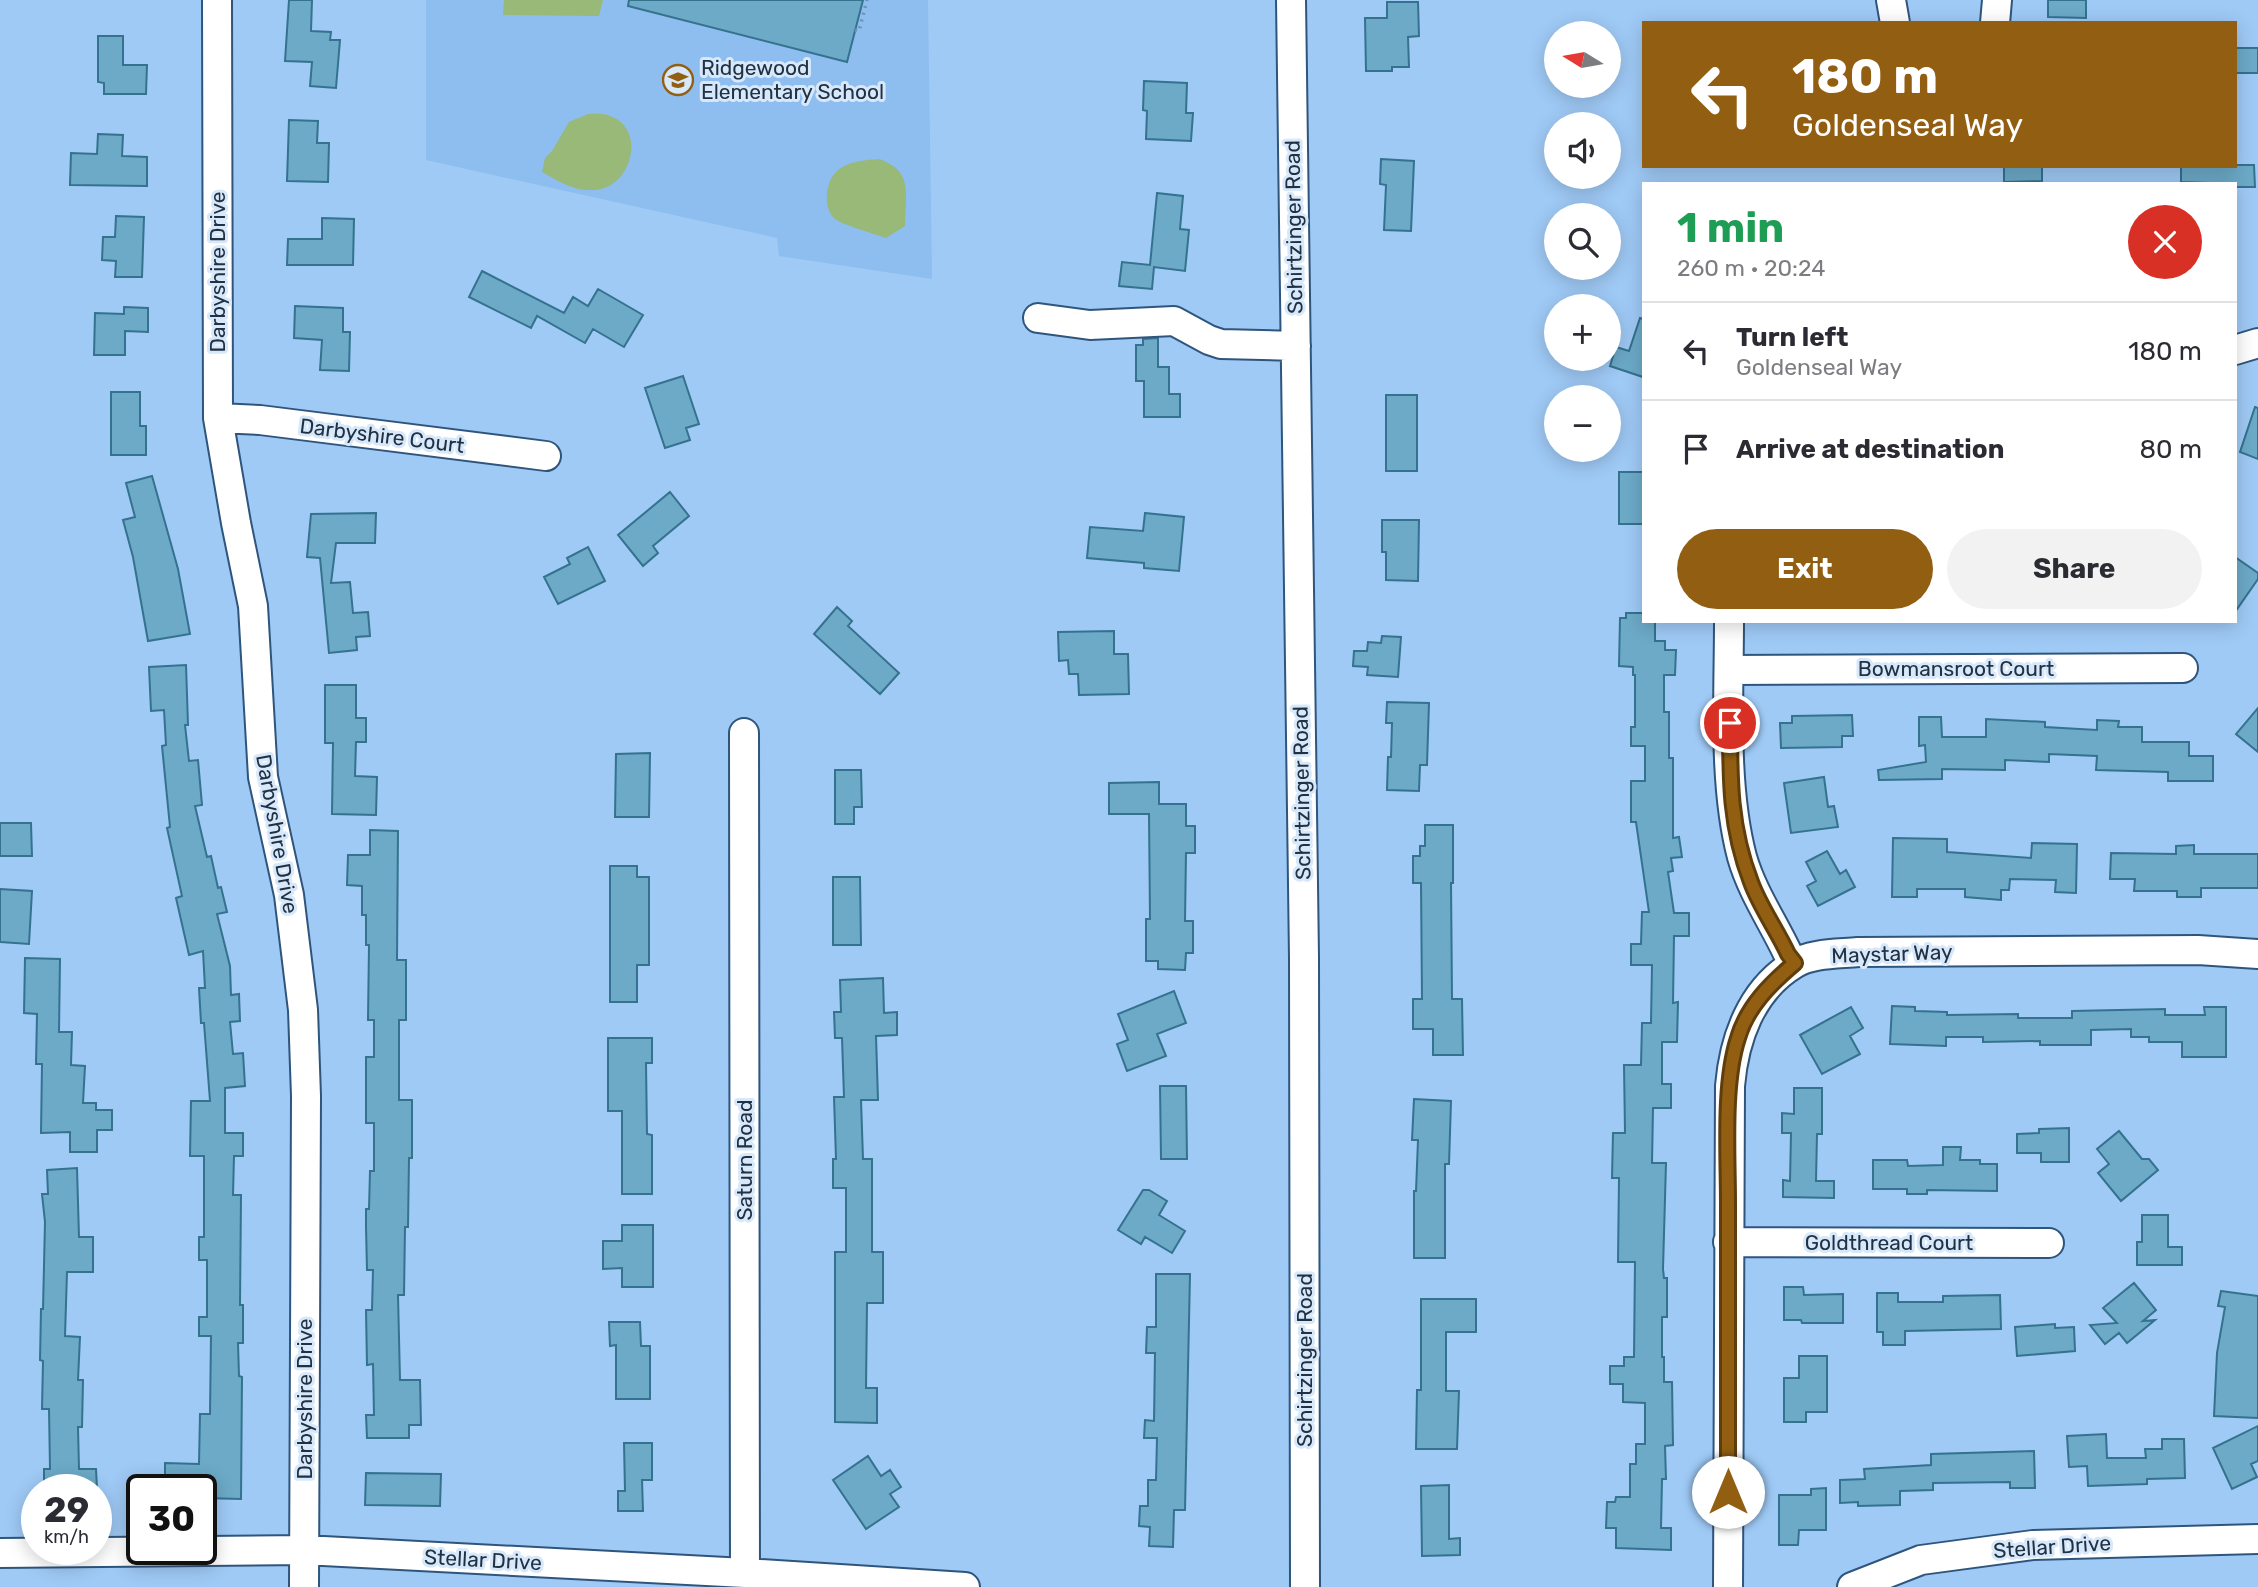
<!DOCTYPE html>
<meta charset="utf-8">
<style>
:root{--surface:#fff;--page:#f2f2f3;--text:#2b2b33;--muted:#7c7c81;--line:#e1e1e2;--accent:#925f12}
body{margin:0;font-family:Rubik,sans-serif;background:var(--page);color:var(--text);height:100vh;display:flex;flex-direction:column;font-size:26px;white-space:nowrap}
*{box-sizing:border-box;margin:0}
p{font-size:23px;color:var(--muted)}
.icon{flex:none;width:38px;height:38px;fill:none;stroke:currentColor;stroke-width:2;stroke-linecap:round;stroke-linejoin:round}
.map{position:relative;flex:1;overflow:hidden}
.side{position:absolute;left:1642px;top:182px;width:595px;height:441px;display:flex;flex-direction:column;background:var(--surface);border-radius:0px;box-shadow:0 4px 18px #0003}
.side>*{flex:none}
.hud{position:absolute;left:1642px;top:21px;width:595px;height:147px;border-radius:0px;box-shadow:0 4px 18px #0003;background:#925f12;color:#fff;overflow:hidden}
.needle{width:46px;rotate:281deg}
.controls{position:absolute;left:1544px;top:21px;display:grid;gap:14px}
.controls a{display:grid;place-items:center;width:77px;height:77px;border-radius:50%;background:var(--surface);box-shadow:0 4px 18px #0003;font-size:35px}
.speed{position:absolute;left:21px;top:1474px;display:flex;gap:14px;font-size:35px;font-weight:700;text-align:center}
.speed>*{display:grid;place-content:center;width:91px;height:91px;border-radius:50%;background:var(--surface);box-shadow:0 4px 18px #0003;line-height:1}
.speed small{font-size:18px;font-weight:400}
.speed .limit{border:4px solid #111;border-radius:10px;background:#fff;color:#111}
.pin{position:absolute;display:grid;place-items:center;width:60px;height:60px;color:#fff;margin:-30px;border:4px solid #fff;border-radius:50%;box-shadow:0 2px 7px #0007}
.me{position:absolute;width:77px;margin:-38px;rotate:0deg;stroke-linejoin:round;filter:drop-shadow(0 0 5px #0008)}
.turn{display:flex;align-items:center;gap:24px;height:147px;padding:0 35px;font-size:32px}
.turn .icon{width:91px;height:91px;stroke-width:2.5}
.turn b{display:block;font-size:49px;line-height:60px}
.round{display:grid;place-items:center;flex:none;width:74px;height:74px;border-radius:37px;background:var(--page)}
.overview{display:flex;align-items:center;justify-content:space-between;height:119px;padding:0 35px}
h1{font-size:42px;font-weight:700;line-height:52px;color:#1e9e55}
.cta{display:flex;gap:14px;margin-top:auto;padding:14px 35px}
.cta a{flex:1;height:80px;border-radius:42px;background:var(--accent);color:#fff;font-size:28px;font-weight:700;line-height:80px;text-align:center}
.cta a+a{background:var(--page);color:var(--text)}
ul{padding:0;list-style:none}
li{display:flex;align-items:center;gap:21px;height:98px;padding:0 35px;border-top:2px solid var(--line)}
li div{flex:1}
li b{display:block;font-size:26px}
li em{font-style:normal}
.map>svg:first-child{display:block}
</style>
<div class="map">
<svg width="2258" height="1587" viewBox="0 0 2258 1587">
<rect width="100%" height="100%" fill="#9fcaf6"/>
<path fill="#8ebdef" d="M426,0H928L932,279L779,256L777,238L426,160Z"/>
<path fill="#98b978" d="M504,0H603L599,16L503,15Z
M588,114C595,114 604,113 610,116C648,129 631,190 593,190C572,191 559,181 542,172L545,158L552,151L569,122Z
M879,159C914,171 905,194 905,226L886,238C875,234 843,225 835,219C828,213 826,203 827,194C830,164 853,161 879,159Z"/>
<path fill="#6caac8" stroke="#34728e" stroke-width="2" d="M289,0H312L311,31L331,32L330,40H340L336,88L310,86L312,62L285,61Z
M629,0H863L847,62L628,6Z
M2048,0H2086V18L2048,17Z
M1387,2H1418L1419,36L1408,37L1409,67H1392V71H1366L1365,18H1387Z
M98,36H123V65H147L146,94H104V83L98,82Z
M2235,48H2258V73H2235Z
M1144,81L1187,83L1186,113H1193L1191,141L1146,139L1147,111L1143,110Z
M289,120L318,121L317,143H329L328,182L287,181Z
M98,134L123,135L122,156L147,157V186L70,185L71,153L97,154Z
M1381,159L1414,161L1411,231L1384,230L1386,185L1380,184Z
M2235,165H2254L2255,187H2235V184L2181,182V166Z
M2004,166H2042V181L2004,182Z
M1157,193L1183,196L1180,229L1189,230L1185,271L1154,267L1152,289L1119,286L1122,262L1150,265Z
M116,216L144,217L142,277H115L116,261L102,260L103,237H115Z
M322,218L354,219L353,265H287L288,239H322Z
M482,271L564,313L573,297L588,306L598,289L643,315L624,347L593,329L585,343L537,316L531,328L469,297Z
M295,306L343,308V332H350L349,371L320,370L322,340L294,338Z
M124,307L148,308V332L125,331V355H94L95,313L124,314Z
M1640,318L1643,319V377L1610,366L1616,347L1629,351Z
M1158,338V367H1169V394H1180V417H1144V381H1136V345H1143V339Z
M683,376L699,424L686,428L690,440L665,448L645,388Z
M111,392H140V426H146V455H111Z
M1386,395H1417V471H1386Z
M2255,407L2258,408V459L2240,452Z
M1619,472H1643V524H1619Z
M152,476L178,569L190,634L148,641L133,557L123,520L135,517L126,483Z
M670,492L689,516L653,546L658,553L643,566L618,535Z
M376,513L375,543H336L331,583L350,582L353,613L368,612L370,636L356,637L357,650L329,653L320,558L307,557L311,514Z
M1145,513L1184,517L1179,571L1144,568V563L1087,558L1090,527L1143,531Z
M1382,520H1419L1418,581L1386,580V552H1382Z
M588,547L605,581L558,604L544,577L570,564L567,558Z
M2235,557L2258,573V579L2235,612Z
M837,607L852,621L848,626L899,673L880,694L814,634Z
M1626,613H1643V621H1655V641H1665V650H1676L1675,675H1664V712H1669V758H1673V838L1679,837L1682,857L1671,858L1673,871L1668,872L1674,913H1689V936H1674L1673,1003L1678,1002L1677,1042H1662V1084H1671V1108H1653L1652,1163H1666L1663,1269L1664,1278H1667V1317H1662V1357H1664V1382H1672L1673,1445L1665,1446L1666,1479H1662L1661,1528H1671V1550L1616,1548V1528H1606L1607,1502H1615L1616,1497H1630V1464H1636V1444H1645V1403L1623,1402V1384H1610V1366H1624V1357H1634L1635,1262H1618L1619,1178H1612L1613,1133H1625L1624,1065H1641L1642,1023H1651L1652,965H1631V944H1641L1642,912H1649L1636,822H1631V781H1645V746H1631V727H1635V675H1633V667L1619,666L1620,618H1626Z
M1114,631V654H1128L1129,694L1079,695L1078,674H1069L1068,660L1059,661L1058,632Z
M1382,636L1401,637L1398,677L1367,675L1368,667L1353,666L1354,651H1367L1368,642L1381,643Z
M186,665L188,725H185L189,761L198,760L202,805L195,806L207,857L211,856L218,888L221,887L227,912L217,914L230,966L231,995L239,994L240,1021L230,1022L233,1054L243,1053L245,1086L225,1088V1133H243V1156H234L233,1195H241L240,1305H243V1343H238L239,1376L242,1377L241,1499L201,1498V1489H165V1463L199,1464L200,1414H210L211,1336H199V1317H207V1260H199V1237H204V1156H190L191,1101H210L204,1023H201L199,988H205L203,951L189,955L176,898L182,896L167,828L170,827L162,746L166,745L164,710L151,711L149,667Z
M325,685H356V718H366V742H356L355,776L377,777L376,815L332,814L333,743H325Z
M1387,702L1429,703L1427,765H1420L1419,791L1387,790L1388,757H1391L1392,723H1386Z
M2258,708V752L2236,734Z
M1852,715L1853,736H1842V747L1781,748L1780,723H1792V716Z
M1919,717H1941L1942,737H1986V719L2045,722V727L2097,730V720L2119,721L2118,727H2142V742H2189V756H2213V781H2168V772L2096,770L2097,756L2049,754V762L2005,760V770L1942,769V779L1879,780L1878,770L1926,762L1925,745L1919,746Z
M650,753L649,817H615L616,754Z
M835,770H861L862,807H854V824H835Z
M1824,777L1828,807L1834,806L1838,827L1791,833L1784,783Z
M1159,782V804H1186V826H1195V853H1186L1185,921H1193V953H1186L1185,970L1158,969V961H1146V919H1150L1149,814H1109V783Z
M0,823H31L32,856H0Z
M1425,825H1453V883H1451L1452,999H1462L1463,1055H1433V1029H1413V999H1422L1421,883H1413V856H1420V846H1425Z
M370,830L398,831L397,960H406V1020H399V1100H412V1158H409L408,1227H405L404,1295H398L400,1380H420L421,1425H409V1438H367L366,1415H374L373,1364L367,1365L366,1310H372L373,1270H367L366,1227V1209H369L370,1171H374V1123H366V1057H374V1020H368L369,945H366V915H362V886L347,885L348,855H370Z
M1893,838L1947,839V852L2031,858L2032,843L2077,844L2076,893L2055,892L2056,880L2010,879L2009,890H2001V900L1965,897V889H1917V897H1892Z
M2194,845V854H2258V888H2201V897H2177V891H2134L2135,879H2110L2111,853L2176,854V846Z
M1827,851L1840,874L1846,870L1855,887L1818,906L1807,886L1816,881L1806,862Z
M610,866H637V877H649V965H637V1002H610Z
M833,877H860L861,945H833Z
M0,889L32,891L29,944L0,942Z
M25,958L60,959L59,1032H72L71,1065L85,1066L83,1103H96V1110H112V1130H97V1152H70V1132L41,1133L42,1064H36L37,1014L24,1013Z
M883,978L884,1013L897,1012V1035L876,1036L878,1100H861L863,1159H872V1252H883V1303H867L866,1388H877V1423L835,1422V1252H846V1188H833V1159H836L834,1097H844L842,1038H835L834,1012H841L840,980Z
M1174,991L1186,1023L1157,1034L1166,1056L1127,1071L1117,1044L1128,1040L1118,1014Z
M1892,1006L1915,1007V1011L1947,1012V1015L2018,1014V1018H2072V1011L2165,1009V1015H2205L2204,1007H2226V1057H2182V1042H2149V1037H2131V1029L2091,1030V1045H2040V1041L1983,1042V1037H1946V1046L1890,1044Z
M1851,1007L1863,1028L1850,1036L1860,1054L1822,1074L1800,1035Z
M608,1038H652V1063H646L647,1134L652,1135V1194H622V1111H608Z
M1160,1086H1186L1187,1159H1161Z
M1794,1088H1822V1134H1817L1816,1181H1834V1198L1783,1197V1180L1790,1181L1791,1133H1782V1113L1794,1114Z
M1414,1099L1451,1101L1449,1164H1445V1258H1414V1191H1416L1418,1140H1412Z
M2069,1128V1162H2041V1153H2017V1134L2039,1133V1129Z
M2119,1131L2142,1159H2149L2158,1170L2121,1201L2098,1173L2109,1164L2097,1149Z
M1943,1147H1961L1960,1160H1980V1164H1997V1191L1927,1190V1194H1907V1189H1873V1160H1907L1908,1166L1943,1165Z
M77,1168L79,1237H93V1272H67L65,1336L80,1337L78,1380H83L82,1427H78L79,1469H96L97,1489H44V1469H50L49,1409H42L43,1361L40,1360L41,1309H43L45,1222L42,1194H48L47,1170Z
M1143,1190H1149L1167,1201L1159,1215L1185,1231L1172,1253L1145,1237L1141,1244L1118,1230Z
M2142,1215H2168V1247H2182V1265H2137V1242H2142Z
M622,1225H653V1287H622V1268L603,1269V1241H622Z
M1156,1274H1190L1185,1510H1174L1173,1547L1149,1546L1150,1527L1139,1526L1140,1506H1148V1480H1156L1157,1438H1144L1145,1420L1154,1421L1155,1353H1146L1147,1327H1156Z
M2134,1283L2156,1310L2143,1321L2155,1320L2127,1343L2119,1333L2105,1344L2090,1325L2117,1323L2103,1308Z
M1784,1287H1803L1804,1295L1843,1294V1323H1802L1801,1320H1784Z
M2221,1291L2258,1296V1418L2214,1416L2217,1353L2225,1307L2218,1306Z
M1877,1293H1898V1302H1943V1296L2000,1295L2001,1329L1905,1331V1345H1883V1332H1877Z
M1421,1299H1476V1332H1446V1391H1459L1457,1449H1416L1417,1390H1421Z
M609,1322H640L641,1346H650V1399H616V1345L610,1346Z
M2055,1324V1328L2074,1327L2075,1351L2017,1356L2015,1327Z
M1799,1356H1827V1412H1806V1422H1784V1378H1799Z
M2258,1426V1461L2251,1464L2257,1477L2232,1489L2213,1448Z
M2106,1434L2107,1458H2146L2145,1449H2162V1439H2184L2185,1478L2147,1479V1484L2088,1486L2087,1466L2069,1467L2067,1436Z
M624,1443H652V1480H642L643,1511H618V1491H625Z
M2034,1451L2035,1488H2010V1482L1933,1483V1490L1900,1491V1505L1858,1506V1502L1840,1503V1480L1865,1479L1864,1469L1931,1465V1454Z
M868,1456L881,1476L890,1470L901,1487L890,1494L899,1507L866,1529L833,1480Z
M366,1473L441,1474L440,1506L365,1505Z
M1449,1485V1539L1460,1538V1555L1422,1556L1421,1486Z
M1826,1488V1530H1799L1798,1545H1779V1495H1811V1489Z"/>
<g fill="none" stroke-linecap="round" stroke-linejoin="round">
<g stroke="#2f557c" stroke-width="32">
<path id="minor" d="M217,0L218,418L236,523L253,606L263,777L289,895L303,1010L306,1096L304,1587
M1291,0L1304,958L1305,1587
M1891,0L1895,23
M1995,23L1997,0
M1038,318L1090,325L1174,321L1209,340L1221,344L1296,346
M2235,350L2258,343
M218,418L260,420L546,456
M1729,621C1729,696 1723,785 1742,857C1752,892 1773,922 1788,954L1795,963
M1729,670L2183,668
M744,733L745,1587
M1728,1242L2049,1243
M0,1553L304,1550L745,1573L965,1587
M1728,1587L1730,1086C1734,1039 1751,990 1794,964C1811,953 1838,954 1858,952L2198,950L2258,954
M1852,1587L1921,1560L2033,1545L2258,1539"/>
</g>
<path stroke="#7091b3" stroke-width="3.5" stroke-dasharray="2 5" stroke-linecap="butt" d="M855,30L859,31L867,0"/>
<use href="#minor" stroke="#fff" stroke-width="28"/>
</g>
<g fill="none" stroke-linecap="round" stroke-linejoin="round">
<g stroke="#5f3e0c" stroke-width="18">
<path id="route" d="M1728,1492C1728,1396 1728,1299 1728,1203C1728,1154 1723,1084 1738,1038C1747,1007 1770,984 1795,963L1788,954C1777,930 1760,907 1751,882C1730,828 1730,780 1730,723"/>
</g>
<use href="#route" stroke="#925f12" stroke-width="12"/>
</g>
<defs>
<g id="school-ring" transform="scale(1.575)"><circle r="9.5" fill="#d7e8fa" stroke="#925f12" stroke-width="1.5"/><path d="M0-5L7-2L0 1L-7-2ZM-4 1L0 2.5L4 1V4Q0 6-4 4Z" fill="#925f12"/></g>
</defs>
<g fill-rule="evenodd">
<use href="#school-ring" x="678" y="80"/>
</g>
<g text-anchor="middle" stroke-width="6" stroke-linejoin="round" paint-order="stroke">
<g font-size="21" fill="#203143" stroke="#d7e8fa" text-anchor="start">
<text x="701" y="75">Ridgewood<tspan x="701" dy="24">Elementary School</tspan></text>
</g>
<g font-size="21" fill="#203143" stroke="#d7e8fa">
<text transform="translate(1294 227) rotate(-91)" y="7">Schirtzinger Road</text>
<text transform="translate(218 272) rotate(-90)" y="7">Darbyshire Drive</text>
<text transform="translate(382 436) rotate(7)" y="7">Darbyshire Court</text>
<text x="1956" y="676">Bowmansroot Court</text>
<text transform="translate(1302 793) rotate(-91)" y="7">Schirtzinger Road</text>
<text transform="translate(277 834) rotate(80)" y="7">Darbyshire Drive</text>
<text transform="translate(1892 954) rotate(-2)" y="7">Maystar Way</text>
<text transform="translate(745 1160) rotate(-90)" y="7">Saturn Road</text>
<text x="1889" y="1250">Goldthread Court</text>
<text transform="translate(1305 1360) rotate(-90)" y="7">Schirtzinger Road</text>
<text transform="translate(305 1399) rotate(-90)" y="7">Darbyshire Drive</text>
<text transform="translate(2052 1547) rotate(-4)" y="7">Stellar Drive</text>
<text transform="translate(483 1560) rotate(3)" y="7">Stellar Drive</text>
</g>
</g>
</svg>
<div class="controls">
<a><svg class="needle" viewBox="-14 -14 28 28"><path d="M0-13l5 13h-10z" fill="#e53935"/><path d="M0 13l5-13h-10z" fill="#7c7c81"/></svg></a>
<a><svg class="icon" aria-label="sound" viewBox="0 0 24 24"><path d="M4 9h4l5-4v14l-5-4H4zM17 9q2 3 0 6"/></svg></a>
<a><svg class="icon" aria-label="search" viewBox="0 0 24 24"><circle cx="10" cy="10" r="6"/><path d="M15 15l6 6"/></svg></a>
<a>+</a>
<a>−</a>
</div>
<div class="speed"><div>29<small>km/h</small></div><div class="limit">30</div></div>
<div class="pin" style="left:1730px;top:723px;background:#d93025"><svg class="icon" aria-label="arrive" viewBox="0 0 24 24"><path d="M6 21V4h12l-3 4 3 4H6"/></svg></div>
<svg class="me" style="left:1728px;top:1492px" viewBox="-20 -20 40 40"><circle r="19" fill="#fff"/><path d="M0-13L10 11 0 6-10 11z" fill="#925f12"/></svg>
<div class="hud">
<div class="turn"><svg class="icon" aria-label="left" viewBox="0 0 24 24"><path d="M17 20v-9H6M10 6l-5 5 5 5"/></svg><div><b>180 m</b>Goldenseal Way</div></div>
</div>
<section class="side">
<div class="overview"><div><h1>1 min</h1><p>260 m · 20:24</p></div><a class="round" style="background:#d93025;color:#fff"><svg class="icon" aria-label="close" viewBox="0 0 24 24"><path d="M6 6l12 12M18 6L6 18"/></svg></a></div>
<ul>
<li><svg class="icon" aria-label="left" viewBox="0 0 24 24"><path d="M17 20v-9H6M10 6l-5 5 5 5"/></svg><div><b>Turn left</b><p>Goldenseal Way</p></div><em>180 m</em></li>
<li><svg class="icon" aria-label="arrive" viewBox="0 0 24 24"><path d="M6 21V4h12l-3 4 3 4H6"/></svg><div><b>Arrive at destination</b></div><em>80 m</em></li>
</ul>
<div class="cta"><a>Exit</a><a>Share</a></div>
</section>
</div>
